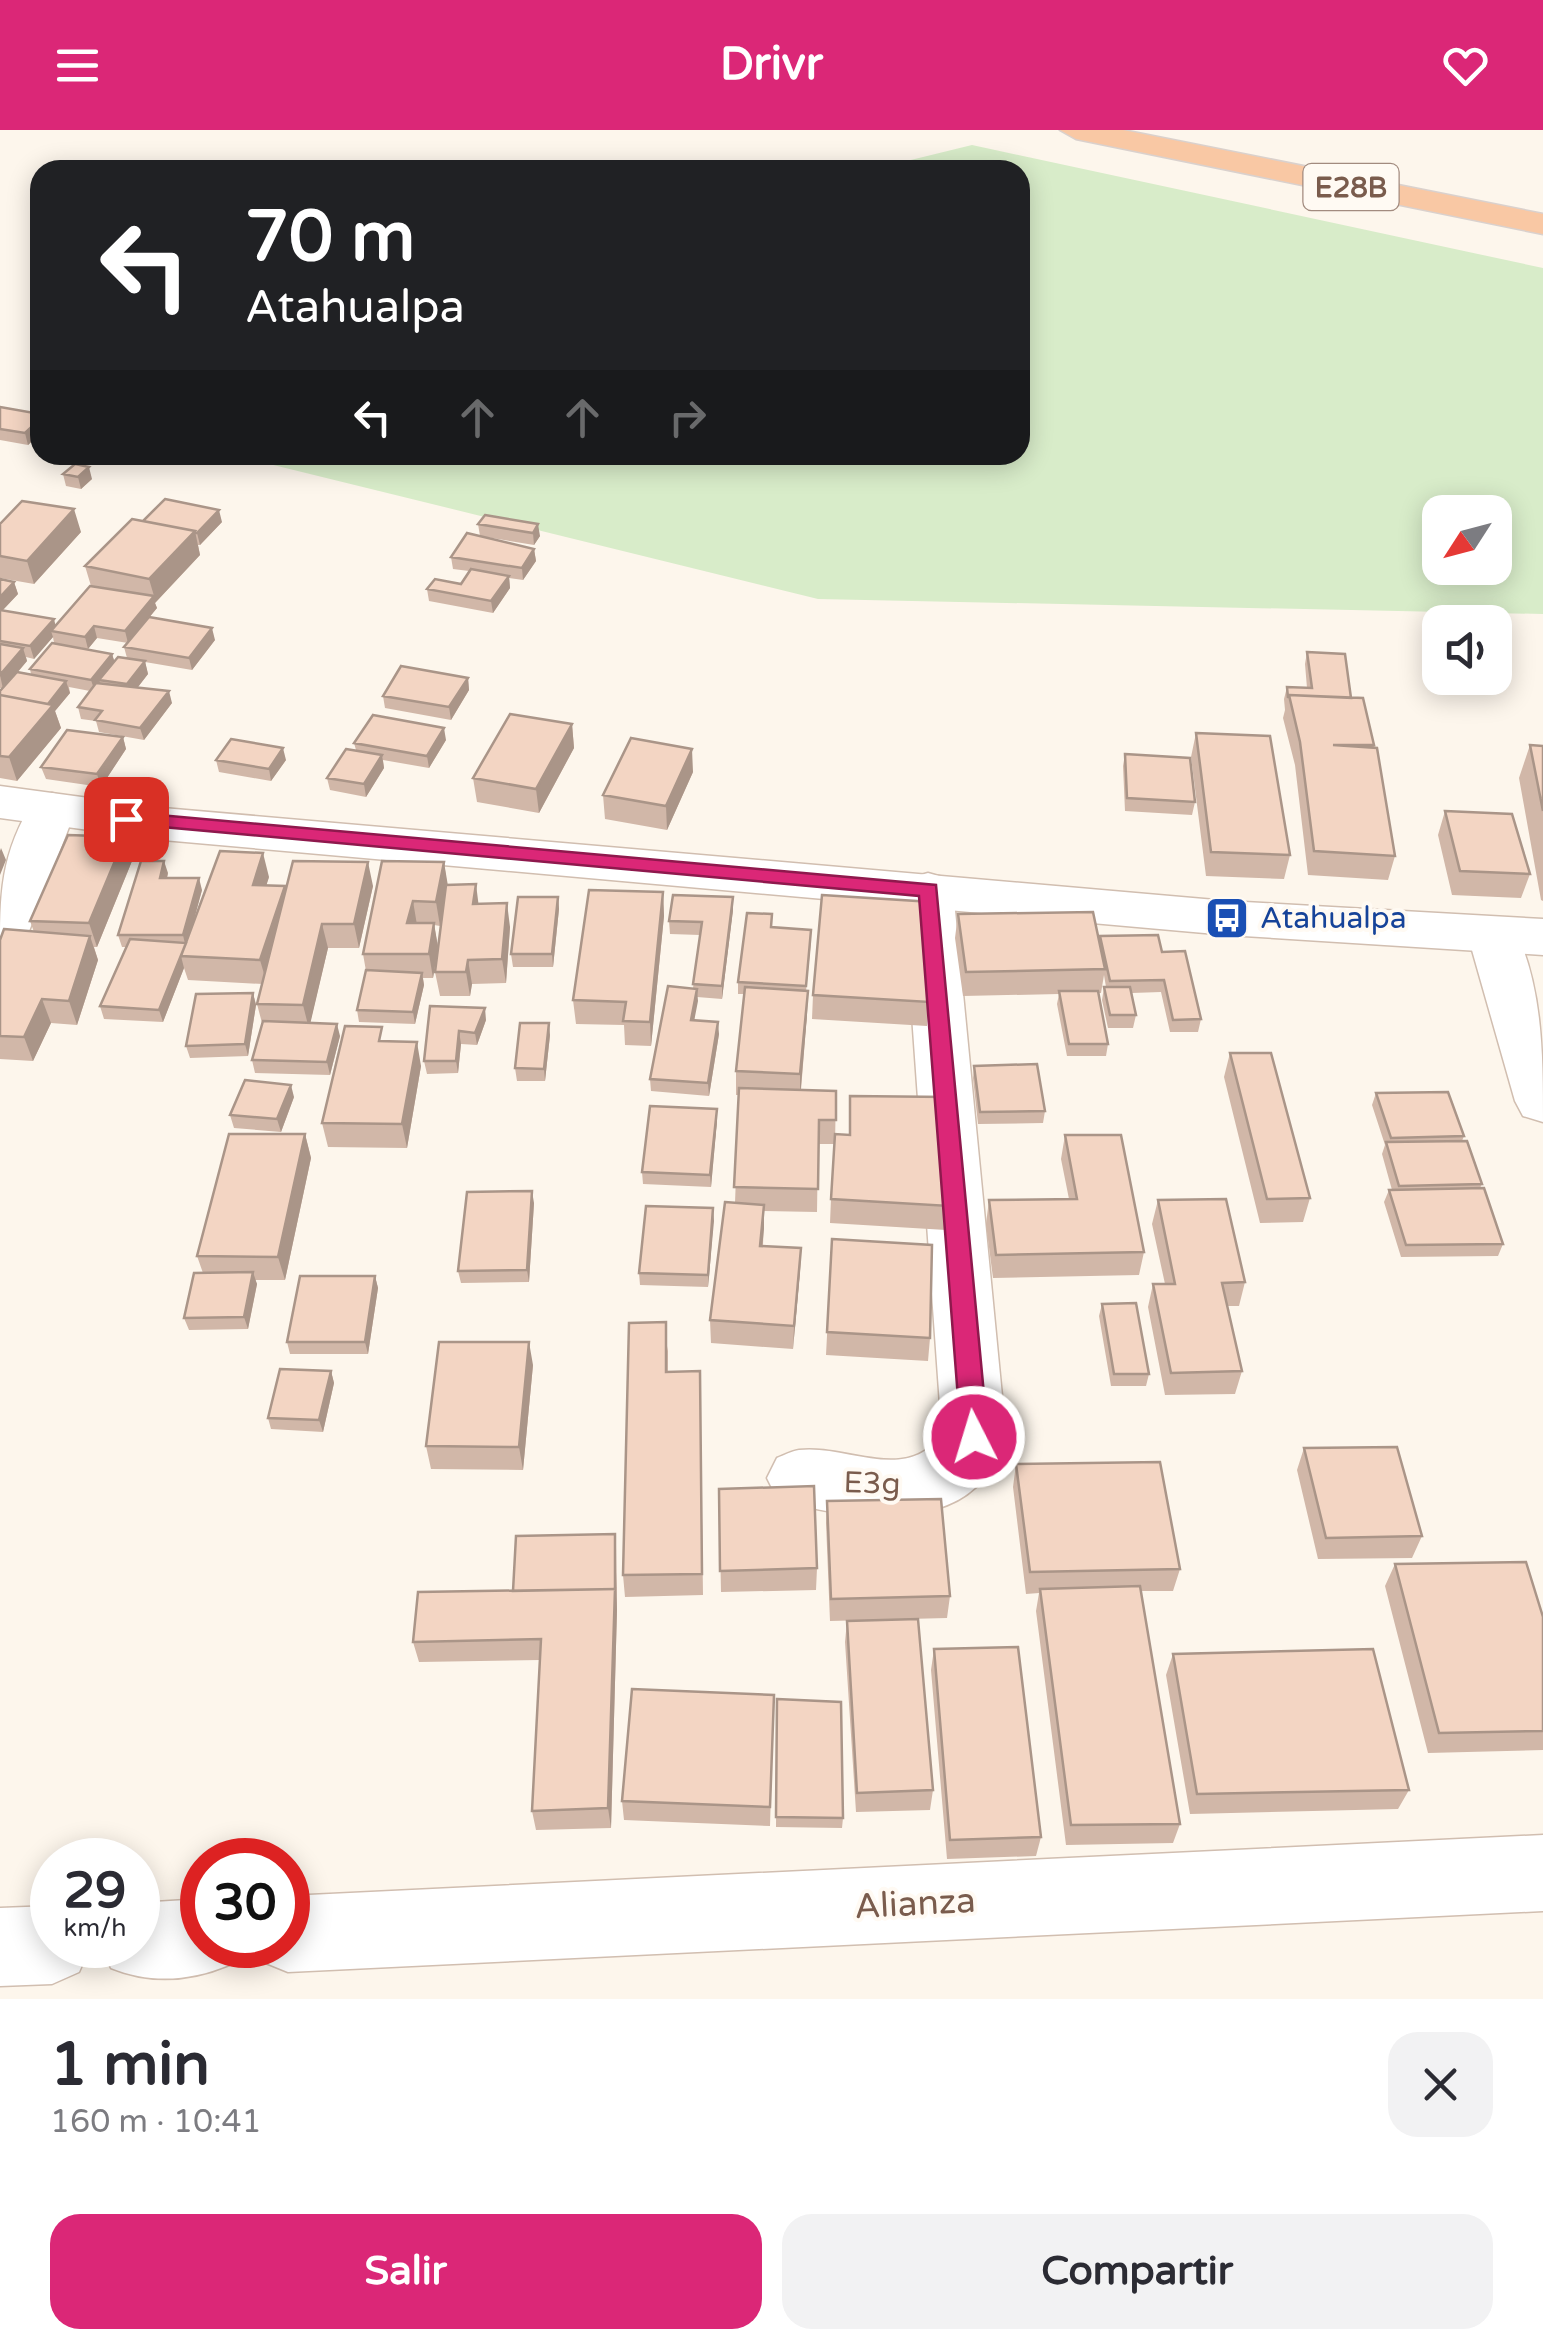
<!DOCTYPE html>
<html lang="es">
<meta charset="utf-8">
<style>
:root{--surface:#fff;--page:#f2f2f3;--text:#2b2b33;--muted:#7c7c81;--accent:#db2777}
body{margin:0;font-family:"Varela Round",sans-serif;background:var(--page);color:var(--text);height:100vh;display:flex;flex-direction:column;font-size:38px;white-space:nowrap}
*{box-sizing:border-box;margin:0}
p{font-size:32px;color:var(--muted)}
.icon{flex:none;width:55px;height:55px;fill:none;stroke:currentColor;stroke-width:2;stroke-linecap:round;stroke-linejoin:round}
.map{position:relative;height:1869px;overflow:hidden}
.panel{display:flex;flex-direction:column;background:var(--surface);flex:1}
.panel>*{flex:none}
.hud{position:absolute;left:30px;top:30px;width:1000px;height:305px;border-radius:30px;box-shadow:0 5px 25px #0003;background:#202124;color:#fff;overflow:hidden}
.needle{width:65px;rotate:234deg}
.fabs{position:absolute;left:1422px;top:365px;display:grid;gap:20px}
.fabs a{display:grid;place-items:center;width:90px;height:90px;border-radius:20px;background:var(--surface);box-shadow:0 5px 25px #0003;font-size:50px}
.speed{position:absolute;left:30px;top:1708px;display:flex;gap:20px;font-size:50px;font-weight:700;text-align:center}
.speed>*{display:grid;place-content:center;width:130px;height:130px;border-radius:50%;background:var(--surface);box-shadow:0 5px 25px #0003;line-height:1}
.speed small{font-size:25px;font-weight:400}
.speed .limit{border:15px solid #d22;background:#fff;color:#111}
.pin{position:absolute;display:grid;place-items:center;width:85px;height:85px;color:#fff;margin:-42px;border-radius:20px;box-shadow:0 5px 15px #0006}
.me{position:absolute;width:110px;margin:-55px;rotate:355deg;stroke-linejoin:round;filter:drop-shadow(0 0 8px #0008)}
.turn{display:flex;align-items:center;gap:35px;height:210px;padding:0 50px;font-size:45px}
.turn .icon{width:130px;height:130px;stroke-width:2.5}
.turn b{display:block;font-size:70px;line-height:85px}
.lanes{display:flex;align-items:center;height:95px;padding:0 50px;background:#0003;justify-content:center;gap:50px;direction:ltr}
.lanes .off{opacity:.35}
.round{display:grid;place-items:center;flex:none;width:105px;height:105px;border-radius:30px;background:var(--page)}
.head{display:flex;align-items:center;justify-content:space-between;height:170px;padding:0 50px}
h1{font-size:60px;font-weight:800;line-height:75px}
.button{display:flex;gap:20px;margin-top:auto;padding:20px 50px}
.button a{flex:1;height:115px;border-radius:30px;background:var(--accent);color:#fff;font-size:40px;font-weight:800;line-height:115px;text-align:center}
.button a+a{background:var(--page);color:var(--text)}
header{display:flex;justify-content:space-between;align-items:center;height:130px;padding:0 50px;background:var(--accent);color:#fff;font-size:45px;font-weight:800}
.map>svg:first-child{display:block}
</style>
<header><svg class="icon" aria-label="menu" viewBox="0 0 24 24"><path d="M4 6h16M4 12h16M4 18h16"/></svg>Drivr<svg class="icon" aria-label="heart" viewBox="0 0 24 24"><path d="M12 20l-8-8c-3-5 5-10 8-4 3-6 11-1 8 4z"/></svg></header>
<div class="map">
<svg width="1543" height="1869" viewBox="0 0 1543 1869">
<rect width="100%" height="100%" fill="#fdf6ec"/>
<path fill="#d8ecc9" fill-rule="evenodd" d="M972,15L1543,138V484L818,469L233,325H1020V40H870ZM1440,382H1495V438H1440Z"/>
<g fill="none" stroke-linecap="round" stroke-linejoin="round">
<g stroke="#d1beb0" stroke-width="3">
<path id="minor" d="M52,663L69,668L76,679L26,809L18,822L0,827C0,763 0,724 35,668Z
M928,743L946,748L953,760L1006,1307C1000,1321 993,1336 984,1348C942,1403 833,1388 777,1368L767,1348L777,1328C784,1325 792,1321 799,1320C846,1314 909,1355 942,1303L903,760L910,748Z
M1494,788L1512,793C1543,854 1543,924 1543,992L1523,986L1515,971L1468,806L1476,793Z
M1543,1705V1781L288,1842L261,1831L254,1815H288V1766Z
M202,1769V1815H238L229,1835C191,1851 150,1854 111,1838L101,1815H138V1773Z
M52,1776V1815H91L79,1842L52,1854L0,1856V1778Z"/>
</g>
<g stroke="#d1beb0" stroke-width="3">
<path id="tertiary" d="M0,656L163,678L1227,771L1543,789V825L1227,805L163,710L0,688Z"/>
</g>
<g stroke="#dad1cd" stroke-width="3">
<path id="trunk" d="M1060,0H1123L1543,84V104L1076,9Z"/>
</g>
<use href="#minor" fill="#fff" fill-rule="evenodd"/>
<use href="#tertiary" fill="#fff" fill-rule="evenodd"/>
<use href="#trunk" fill="#f9c8a4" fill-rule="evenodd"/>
</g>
<path fill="#d1b7a8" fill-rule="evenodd" d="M0,277L40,284V304L28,315L0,310Z
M63,344L92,349L81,359L66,356Z
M485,385L540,406L534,415L480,406L478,394Z
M143,391L222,392L200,415H198L200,425L155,473L157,478L148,489L215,510L192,540L145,532L148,544L138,557L172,573L144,610L99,602L96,591L81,589L78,577L90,561L69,557L70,563L55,581L61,598L17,651L0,648V561L2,559L0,558V449L14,452L18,464L3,480L56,495L91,456L85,436ZM53,507L54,513L88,519L97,508L128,513L124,517L127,528L114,531L112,524L30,539L31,544L18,542L27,531L26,527L34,529Z
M0,394L81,402L34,454L0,448Z
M534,419L536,431L523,450L509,448L510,458L493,483L429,471L427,459L461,454L469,441L453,439L451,427Z
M1307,522L1351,568L1374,615L1395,726L1388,750L1308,745L1295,635L1283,588L1285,580L1284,569L1287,557L1307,558L1305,534Z
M468,548L469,560L451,590L385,578L383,566Z
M572,594L574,618L539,683L477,672L473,648Z
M1196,603L1290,725L1284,749L1206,746L1191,627Z
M123,607L126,619L101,657L46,649L41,637Z
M446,610L429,638L383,630L384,638L366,667L330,660L327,648L356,620L354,613Z
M1530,615L1543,616V771L1541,770L1519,648Z
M1125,624L1195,672L1192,685L1125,681L1123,636Z
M216,630H286L271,651L219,642Z
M693,642L667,700L605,689L603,665Z
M1445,681L1530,744L1521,768L1452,765L1438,705Z
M125,707L132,731L97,817H94L98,830L77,895L51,893L33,931L0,929V810L34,802L30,791Z
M444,732L447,755L479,774L510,797L506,853L472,854L470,866H440L435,842L442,784L440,796L434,795L438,817L433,848H423L424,855L415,894L359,892L357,880L366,841L363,824Z
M168,743L167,748L202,760L193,792L269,747L266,755L286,760L373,756L359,818H328L310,893L340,906L330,945L255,943L252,930L262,893L257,874L263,854L188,850L184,838L163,892L104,889L100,876L126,817H122L118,805Z
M663,762L664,786L651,916L625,915L624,895L576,894L573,870Z
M558,767L559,779L553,837H513L511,824Z
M733,767V780L722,869L697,867L694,890L719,904L709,966L651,961L650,949L693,858L700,805L670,804L669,791Z
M958,784L1099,813L1100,806L1162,822L1201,889L1198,902H1170L1161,862L1132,863L1136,885L1133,898H1108L1102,870L1104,857H1106L1104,845L1101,863H1099L1108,914L1106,926H1067L1057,874L1059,864L963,866L955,808Z
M772,797L811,812L806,861L807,885L801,960L836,961L835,1014H818L817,1082L764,1081L763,1116L801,1118L800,1141L793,1219L711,1213L710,1190L735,1073L739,965H736V941L744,864H738V852Z
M253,863L256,875L248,926L190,928L186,916Z
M813,865L929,872L927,896L812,889Z
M430,876L486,890L477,915L461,914L458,943L427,944L424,931Z
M550,905L545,951H517L515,938Z
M385,911L421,936L407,1018L328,1017L322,993Z
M1230,923L1310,1068L1303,1092L1260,1093L1224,947Z
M974,936L1045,981L1043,993L978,994L973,948Z
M1376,963L1464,1006L1462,1011L1482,1054L1480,1058L1503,1114L1498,1126L1401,1127L1384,1072L1389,1060H1392L1382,1024L1385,1015L1372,975Z
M850,966L949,1076L946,1100L830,1093L831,1069L849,1005Z
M294,967L281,1002L234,998L230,985Z
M717,979V991L711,1057L643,1054L642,1042Z
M305,1004L311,1028L285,1150H255L257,1154L248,1199L189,1200L184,1188L203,1143L197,1126Z
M1065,1005L1144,1122L1139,1145L993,1148L986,1094L989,1070L1069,1069L1061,1029Z
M1158,1070L1245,1152L1239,1176H1227L1242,1241L1235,1264L1165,1265L1148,1177L1153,1154H1165L1152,1094Z
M534,1073L529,1152L461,1153L458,1141Z
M713,1078L708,1157L640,1155L639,1143Z
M832,1109L930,1208L928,1231L826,1225Z
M375,1146L378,1158L368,1224H290L287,1212Z
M1102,1174L1149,1244L1146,1256H1111L1099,1186Z
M668,1216V1242L700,1241L703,1465L625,1467L623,1445Z
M533,1235L523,1340L431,1339L426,1316Z
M331,1241L334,1253L323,1302L271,1299L268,1288Z
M1304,1318L1422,1406L1412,1428L1318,1429L1297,1340Z
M1016,1334L1180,1439L1173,1461H1141L1180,1694L1173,1713L1066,1715L1036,1481L1039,1463L1026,1464L1013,1357Z
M719,1359L817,1438L816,1460L721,1462Z
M827,1371L950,1466L947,1488L830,1491L826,1393Z
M616,1415L617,1480L611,1698L536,1700L532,1681L540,1530L419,1532L413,1512L513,1461Z
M1395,1434L1543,1487V1620L1428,1623L1385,1456Z
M847,1491L933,1660L930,1680L856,1682L845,1512Z
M934,1519L1041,1707L1036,1726L947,1729L931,1540Z
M1173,1524L1409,1660L1398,1679L1190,1684L1166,1545Z
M774,1565L770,1696L624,1690L622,1671Z
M777,1569L843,1688L842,1698L776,1697Z"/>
<path fill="#aa9588" d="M40,289V304L28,315L25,303Z
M89,337L92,349L81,359L78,347Z
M74,379L81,402L34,454L27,431Z
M219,380L222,392L200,415L197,403Z
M538,394L540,406L534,415L533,403Z
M195,401L200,425L155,473L157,478L128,513L125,501L154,466L149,449Z
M534,419L536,431L523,450L522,438Z
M509,446L510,458L493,483L491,471Z
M14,452L18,464L0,483V467Z
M54,489L57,501H51L53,507L34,529L30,516Z
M94,496L97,508L88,519L85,507Z
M212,498L215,510L192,540L189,528Z
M23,518L27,531L3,559L0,545Z
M112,524L116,536L99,550L101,555L95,562L91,550Z
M145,531L148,544L131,566L127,554Z
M468,548L469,560L451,590L449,577Z
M66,551L70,563L55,581L61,598L17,651L9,627L47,575Z
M169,561L172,573L144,610L140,598Z
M572,594L574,618L539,683L536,659Z
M444,598L446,610L429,638L427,626Z
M123,607L126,619L101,657L97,644Z
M283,618L286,630L271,651L269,639Z
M692,619L693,642L667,700L666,676Z
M382,625L384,638L366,667L364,654Z
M125,707L132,731L97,817L89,793Z
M1,718L6,730L0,745V721Z
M263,723L269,747L259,779L253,755Z
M164,731L168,743L164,760L160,748Z
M368,732L373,756L359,818L354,794Z
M444,732L448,756L440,796L436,772Z
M199,748L202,760L187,816L181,826L184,838L163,892L159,880L185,814L183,805Z
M476,754L479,778L473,774Z
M285,756L291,780L267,854L260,830Z
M663,762L664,786L651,916L650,892Z
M558,767L559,779L553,837L552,824Z
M733,767V780L722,869V856Z
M413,771L417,795L407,793Z
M507,773L510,797L506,853L502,829Z
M434,793L438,817L433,848L429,824Z
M322,794L328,818L309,899L303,875Z
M90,806L98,830L77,895L69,871Z
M468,830L472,854L470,866L466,842Z
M422,843L424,855L415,894L413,882Z
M697,859L698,871L692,902L691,890Z
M808,861L807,885L800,968V944Z
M253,863L256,875L248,926L245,914Z
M42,869L51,893L33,931L24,907Z
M485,878L486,890L477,915L475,903Z
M718,892L719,904L709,966L708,953Z
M549,893L550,905L545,951L544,939Z
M337,894L340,906L330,945L327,932Z
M459,901L461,914L458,943L456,931Z
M417,912L421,936L407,1018L402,994Z
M291,955L294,967L281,1002L277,989Z
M717,979V991L711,1057L710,1045Z
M305,1004L311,1028L285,1150L278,1127Z
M532,1061L534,1073L529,1152L527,1140Z
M764,1075V1099L760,1139V1116Z
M713,1078L714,1091L708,1157V1145Z
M801,1118L800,1141L793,1219L794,1196Z
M253,1142L257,1154L248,1199L244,1187Z
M375,1146L378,1158L368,1224L365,1212Z
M529,1212L533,1235L523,1340L519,1317Z
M331,1241L334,1253L323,1302L319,1290Z
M615,1404L617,1480L611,1698L608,1678Z"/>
<path fill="#f3d5c3" stroke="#aa9588" stroke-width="2.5" d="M0,277L40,284V289L25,303L0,299Z
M75,334L89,337L78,347L63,344Z
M165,369L219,380L197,403H194L195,401L143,391Z
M22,371L74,379L27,431L0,426V394Z
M485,385L538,394L533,403L478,394Z
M132,389L195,401L149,449L85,436Z
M467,403L534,419L522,438L451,427Z
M471,439L509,446L491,471L427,459L435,449L461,454Z
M0,449L14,452L0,467Z
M90,456L154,466L125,501L94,496L85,507L51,501Z
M0,480L54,489L30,516L0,511Z
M149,487L212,498L189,528L124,517Z
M52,513L112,524L91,550L30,539Z
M0,514L23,518L0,545Z
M1307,522L1345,524L1351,568L1289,565L1288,568L1287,557L1312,558Z
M118,527L145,531L127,554L99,550Z
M401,536L468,548L449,577L383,566Z
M17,542L66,551L48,574L0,565V561Z
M96,553L169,561L140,598L95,590L102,581L78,577Z
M0,565L53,575L9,627L0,626Z
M1289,565L1363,568L1374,615H1333L1377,618L1395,726L1314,721L1300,612Z
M510,584L572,594L536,659L473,648Z
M373,585L444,598L427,626L354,613Z
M67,600L123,607L97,644L41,637Z
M1196,603L1270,606L1290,725L1211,722Z
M631,608L692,619L666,676L603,665Z
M231,609L283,618L269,639L216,630Z
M1530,615L1543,616V681Z
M346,619L382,625L364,654L327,648Z
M1125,624L1190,628L1195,672L1127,668Z
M1445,681L1512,684L1530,744L1460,741Z
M68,705L125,707L89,793L30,791Z
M220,721L263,723L253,755L285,756L260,830L181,826Z
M141,731H164L160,748H199L183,805H118Z
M293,731L368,732L354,794H322L303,875L257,874Z
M382,731L444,732L436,772L413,771L407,793H434L429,824H363Z
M476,754L473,774L507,773L502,829L468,830L466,842H435L446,755Z
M589,760L663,762L650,892L623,891L626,872L573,870Z
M673,765L733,767L722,856L693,854L702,792L669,791Z
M822,765L932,772L929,872L813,865Z
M518,767H558L552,824H511Z
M1093,782L1105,839L966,842L958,784Z
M747,783L772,784L771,797L811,800L806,856L738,852Z
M4,799L90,806L69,871L42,869L24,907L0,906V810Z
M1158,805L1162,822L1185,821L1201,889L1173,890L1164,850L1110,851L1100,806Z
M130,809L186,813L159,880L100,876Z
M366,840L422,843L413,882L357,880Z
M668,856L697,859L691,890L718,892L708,953L650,949Z
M745,857L808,861L800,944L736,941Z
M1104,857H1130L1136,885H1110Z
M1059,861H1098L1108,914H1069Z
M253,863L245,914L186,916L196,864Z
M430,876L485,878L475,903L459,901L456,931H424Z
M263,891L337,894L327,932L252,930Z
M520,893H549L544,939L515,938Z
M345,896L382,897L379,911L417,912L402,994L322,993Z
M1230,923H1271L1310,1068L1267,1069Z
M1037,934L1045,981L980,982L974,936Z
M245,950L291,955L277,989L230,985Z
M739,958L836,961V990H819L818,1059L734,1057Z
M1448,962L1464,1006L1391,1008L1376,963Z
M850,966L947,967L949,1076L831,1069L835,1004L850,1005Z
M650,976L717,979L710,1045L642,1042Z
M229,1004H305L278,1127L197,1126Z
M1065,1005H1121L1144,1122L996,1125L989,1070L1077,1069Z
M1467,1011L1482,1054L1399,1056L1386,1012Z
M1484,1058L1503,1114L1406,1115L1389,1060Z
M532,1061L527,1140L458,1141L467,1062Z
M1226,1069L1245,1152L1222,1153L1242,1241L1171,1243L1153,1154H1175L1158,1070Z
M725,1072L764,1075L760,1116L801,1118L794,1196L710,1190Z
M646,1076L713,1078L708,1145L639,1143Z
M832,1109L932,1115L930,1208L827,1202Z
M253,1142L244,1187L184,1188L194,1143Z
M300,1146H375L365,1212H287Z
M1136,1173L1149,1244H1114L1102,1174Z
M666,1192V1242L700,1241L702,1444L623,1445L629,1193Z
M439,1212H529L519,1317L426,1316Z
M280,1239L331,1241L319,1290L268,1288Z
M1397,1317L1422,1406L1326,1408L1304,1318Z
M1160,1332L1180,1439L1030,1442L1016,1334Z
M814,1356L817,1438L720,1441L719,1359Z
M941,1369L950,1466L831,1469L827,1371Z
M615,1404V1459L513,1461L516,1406Z
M1526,1432L1543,1487V1601L1439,1603L1395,1434Z
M1140,1456L1180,1694L1071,1695L1040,1459Z
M615,1459L608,1678L532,1681L541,1509L413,1512L418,1462Z
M918,1489L933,1660L857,1663L847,1491Z
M1018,1517L1041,1707L950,1710L934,1519Z
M1373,1519L1409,1660L1197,1664L1173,1524Z
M632,1559L774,1565L770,1677L622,1671Z
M777,1569L841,1572L843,1688L776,1687Z"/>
<path fill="#db2777" stroke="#8e194d" stroke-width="2.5" d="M126,682L936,755L988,1307L984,1315H965L961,1307L919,766L119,693V684Z"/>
<defs>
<g id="bus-square" transform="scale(2.25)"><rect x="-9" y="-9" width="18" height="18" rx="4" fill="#1a4fb4" stroke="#fffaf3"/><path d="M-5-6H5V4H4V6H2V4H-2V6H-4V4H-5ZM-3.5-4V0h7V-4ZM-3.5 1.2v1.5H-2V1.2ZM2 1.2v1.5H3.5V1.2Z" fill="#fff"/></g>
</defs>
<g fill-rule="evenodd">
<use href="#bus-square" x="1227" y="788"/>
</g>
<g text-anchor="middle" stroke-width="8" stroke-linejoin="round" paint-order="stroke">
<rect fill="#fffaf3" stroke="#a28b7f" stroke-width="2.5" x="1303.5" y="34" width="95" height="46" rx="8"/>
<g font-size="28" font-weight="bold" fill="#7a5c4d">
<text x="1351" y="67">E28B</text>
</g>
<g font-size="30" fill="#164399" stroke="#fffaf3" text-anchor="start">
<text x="1260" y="798">Atahualpa</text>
</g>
<g font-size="30" fill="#7a5c4d" stroke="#fffaf3">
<text transform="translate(872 1353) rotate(2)" y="10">E3g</text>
</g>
<g font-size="35" fill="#7a5c4d" stroke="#fffaf3">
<text transform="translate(915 1773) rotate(-3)" y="12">Alianza</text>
</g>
</g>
</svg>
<div class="fabs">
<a><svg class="needle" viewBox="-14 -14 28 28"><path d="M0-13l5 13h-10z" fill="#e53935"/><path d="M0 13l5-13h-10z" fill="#7c7c81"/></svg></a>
<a><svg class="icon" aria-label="sound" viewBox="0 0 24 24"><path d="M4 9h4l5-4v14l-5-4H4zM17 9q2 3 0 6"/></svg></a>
</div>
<div class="speed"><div>29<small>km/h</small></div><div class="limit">30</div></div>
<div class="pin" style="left:126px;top:689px;background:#d93025"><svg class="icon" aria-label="arrive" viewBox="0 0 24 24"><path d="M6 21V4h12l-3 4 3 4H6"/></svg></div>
<svg class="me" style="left:974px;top:1307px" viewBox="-20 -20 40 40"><circle r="17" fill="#db2777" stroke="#fff" stroke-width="3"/><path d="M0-11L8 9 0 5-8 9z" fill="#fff"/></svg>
<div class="hud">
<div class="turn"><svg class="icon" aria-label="left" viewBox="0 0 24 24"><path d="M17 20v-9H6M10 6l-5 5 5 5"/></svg><div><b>70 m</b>Atahualpa</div></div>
<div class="lanes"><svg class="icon" aria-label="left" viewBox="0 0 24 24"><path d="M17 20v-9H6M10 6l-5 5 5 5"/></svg><svg class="icon off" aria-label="ahead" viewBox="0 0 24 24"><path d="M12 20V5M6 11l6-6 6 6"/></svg><svg class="icon off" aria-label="ahead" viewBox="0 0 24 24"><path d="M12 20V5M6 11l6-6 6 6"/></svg><svg class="icon off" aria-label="right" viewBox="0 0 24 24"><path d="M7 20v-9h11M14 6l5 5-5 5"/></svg></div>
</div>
</div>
<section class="panel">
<div class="head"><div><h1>1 min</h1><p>160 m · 10:41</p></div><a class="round"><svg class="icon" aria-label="close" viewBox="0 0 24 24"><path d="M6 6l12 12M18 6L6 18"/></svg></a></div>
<div class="button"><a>Salir</a><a>Compartir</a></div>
</section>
